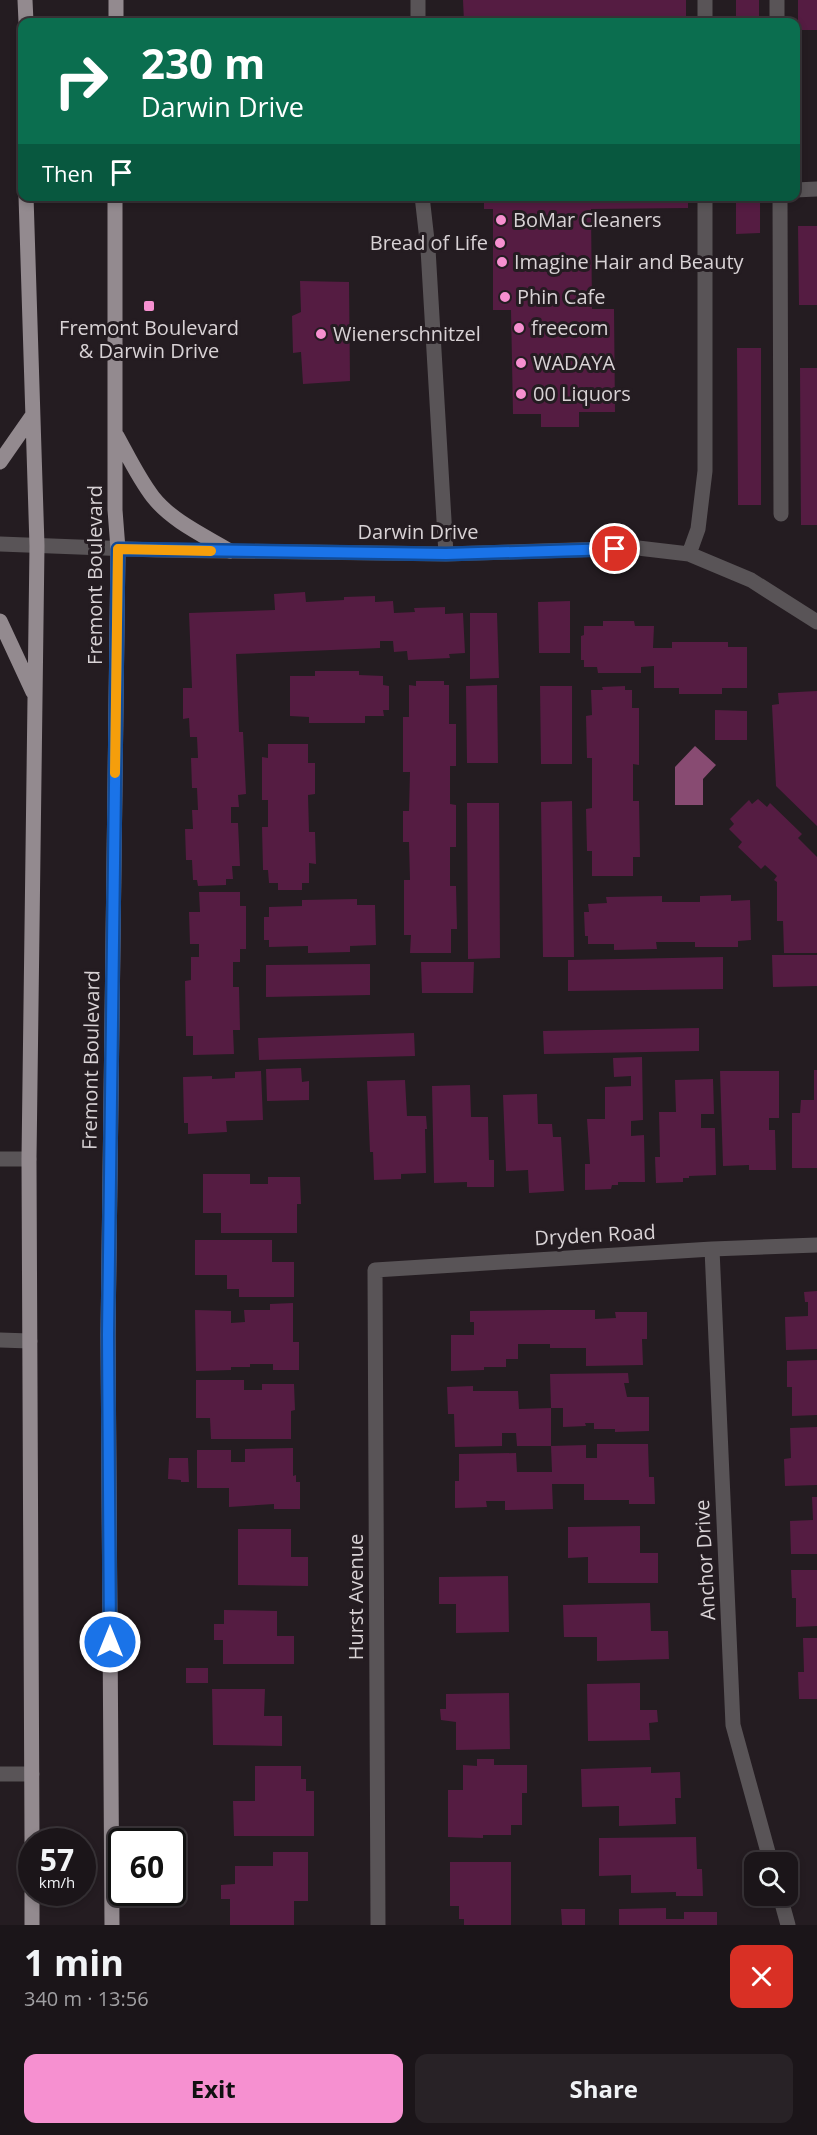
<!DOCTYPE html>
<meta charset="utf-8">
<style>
:root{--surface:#1b1519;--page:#282226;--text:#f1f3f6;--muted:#a09fa2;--line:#393438;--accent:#f690d0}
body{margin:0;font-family:"Open Sans",sans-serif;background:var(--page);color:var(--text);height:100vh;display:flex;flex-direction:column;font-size:22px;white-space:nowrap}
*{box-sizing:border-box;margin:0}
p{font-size:20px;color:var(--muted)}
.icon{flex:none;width:33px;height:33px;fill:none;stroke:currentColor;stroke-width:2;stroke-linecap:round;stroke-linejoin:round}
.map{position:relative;height:1925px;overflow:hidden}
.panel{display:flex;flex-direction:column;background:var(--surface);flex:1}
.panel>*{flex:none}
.hud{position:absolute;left:18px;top:18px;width:782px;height:183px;border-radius:12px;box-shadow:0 3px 9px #0003,0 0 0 2px var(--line);background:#0b6e4f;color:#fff;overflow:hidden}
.tools{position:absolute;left:744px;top:1852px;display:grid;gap:12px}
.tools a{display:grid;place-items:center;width:54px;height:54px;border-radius:12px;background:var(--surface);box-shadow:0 3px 9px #0003,0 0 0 2px var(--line);font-size:30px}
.speed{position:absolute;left:18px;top:1828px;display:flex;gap:12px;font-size:30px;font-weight:700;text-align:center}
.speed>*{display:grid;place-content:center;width:78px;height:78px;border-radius:50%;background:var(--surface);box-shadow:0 3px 9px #0003,0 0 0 2px var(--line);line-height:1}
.speed small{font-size:15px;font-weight:400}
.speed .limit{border:3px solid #111;border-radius:9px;background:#fff;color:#111}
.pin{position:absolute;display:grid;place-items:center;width:51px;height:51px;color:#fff;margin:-26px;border:3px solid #fff;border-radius:50%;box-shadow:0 2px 6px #0007}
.me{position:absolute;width:66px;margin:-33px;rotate:0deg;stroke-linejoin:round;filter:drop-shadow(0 0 4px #0008)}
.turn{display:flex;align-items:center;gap:21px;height:126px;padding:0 24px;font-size:27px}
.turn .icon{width:78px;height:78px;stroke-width:2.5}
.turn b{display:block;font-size:42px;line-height:51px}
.then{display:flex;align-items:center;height:57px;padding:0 24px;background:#0003;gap:12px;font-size:22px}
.round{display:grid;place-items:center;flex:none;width:63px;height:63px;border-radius:12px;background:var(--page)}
.headline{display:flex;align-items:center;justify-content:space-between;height:102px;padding:0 24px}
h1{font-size:36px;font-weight:700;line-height:45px}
.button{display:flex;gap:12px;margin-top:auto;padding:12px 24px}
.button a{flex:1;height:69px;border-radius:12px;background:var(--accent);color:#111;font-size:24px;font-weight:700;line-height:69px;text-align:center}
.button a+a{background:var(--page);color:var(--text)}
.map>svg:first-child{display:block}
</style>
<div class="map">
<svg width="817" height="1925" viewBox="0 0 817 1925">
<rect width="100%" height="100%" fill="#241c21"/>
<path fill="#884b72" d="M695,746L716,765L703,779V805H675V767Z"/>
<path fill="#551c42" d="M463,0H686V22H464Z
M736,0H759V22H736Z
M798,0H817V30H798Z
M484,196H688V208L591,209L592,309H614L615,412H579V427H541V414H513L511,310H493V209H484Z
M736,196H760V233L736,234Z
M798,226H817V305H799Z
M300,281L349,282L350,381L303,384L301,352L293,353L292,316L301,312Z
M737,348H761V505H738Z
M800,368H817V525H801Z
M305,592L306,602L344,600V597L375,596V602L393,601L394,613L415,612L414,608L445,607V614L463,613L465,653L449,654L450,658L408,660L407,651L394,652L393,641H380V648L236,654L239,732H243L246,794L238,795L239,807H231V823H238L240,866H232L233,879H226V885L198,886L197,880H193L192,860H186L185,829H193L192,810H198L197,788H192L191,758H198L197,737H190L189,718L183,719V688H192L189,613L275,610L274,594Z
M570,601V653H539L538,602Z
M470,613H497L499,678L470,679Z
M603,621H634L635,626H654L653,648H672V642H728V647H747V688H722V694H679V688H654V666L641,667V673H598L597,667H584V660H581V636L584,635V626H603Z
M315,671H359V675L383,676V685L389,686V710H383L384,716H365V723H309V717L290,716V676H315Z
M416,681H444V685H449V724H456V766H450V804L456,805V847H450V886H456L457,929H451V953H410L411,935H404V880H410L409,842H403V811H409L410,772H403V717H409V685L416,686Z
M497,685L498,763H467L466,686Z
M540,686H572V764H541Z
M625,686V690H632V708H639V765L633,764V801H639L640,857H633V876H592V851H587L586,809L592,808V758H587L586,716L592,715L591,690H603L602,687Z
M817,691V826L776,786L772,705L779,704L778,693Z
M715,710L747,711V740H715Z
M268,744H308V763H315V794L308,795L309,832H315L316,864L309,863V883H302V890H278V883H269L268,870H263L262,827H268V800H262V757L268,758Z
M758,799L767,807L770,803L802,834L798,838L817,857V953H784L783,921H777V882L774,880L777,876L765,865L761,869L738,847L742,842L729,829L734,824L730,819L749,800L752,804Z
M572,801L574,957H543L541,802Z
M467,803H499L500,958L468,959Z
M199,892H240V906H246V949H240V962H233V987H239L240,1030H233L234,1054L193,1055V1036H186L185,981L191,980V957H199V944H190L189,912H200Z
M731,895V901L750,900L751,940L738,941V947H695V942H656L657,949L614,950V944H588V936H585L584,912H589L588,904L607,903L606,897L662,896V902H700V896Z
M357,899V905H375L376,945L350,946V952L308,953V946L269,947V940H264V917H269V907L302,906V900Z
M772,955H817V986L773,987Z
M723,957V989L568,991V960Z
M421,962H474L473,993H422Z
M370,964V995L266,997V965Z
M699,1028V1051L544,1054L543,1031Z
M414,1033L415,1056L259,1060L258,1038Z
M642,1057L643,1120L631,1121V1136L644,1135L645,1182H618V1185H612L611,1189L585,1190V1164H590L587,1119H605V1087L631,1086V1076L614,1077L613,1058Z
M301,1068L302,1082L309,1081V1100L267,1101L266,1069Z
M814,1070H817V1168H792V1113H800L801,1100H814Z
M261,1071L263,1120L226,1121L227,1132L188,1134V1123H184L183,1077L212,1076V1079L235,1078V1072Z
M720,1071H779V1118H769V1130H775L776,1170H749V1165L723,1166Z
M713,1079L714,1114H701V1128H715L716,1175L689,1176V1178H683V1182L656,1183L655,1157H660L659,1112H676L675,1080Z
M405,1080L407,1116H426L427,1129H425L426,1173L401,1174V1179L374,1180L373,1152H370L367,1081Z
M470,1085L471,1117H488L489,1160H494V1187H467V1182L434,1183L432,1086Z
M537,1094L538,1124H552L553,1137H561L564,1191L529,1193L528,1170L506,1171L503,1095Z
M203,1174H250V1184H268V1177H300L301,1204H297V1233H221V1213H203Z
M195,1240H272V1262H294V1297H239V1289H227V1275H195Z
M817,1291V1349L786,1350L785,1317L808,1316V1302H805L804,1292Z
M293,1303V1342H299V1370H273V1364H250V1367H231V1370L196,1371L195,1310L231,1311V1323L245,1322L244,1310H270V1304Z
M549,1310H595V1319L616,1318L615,1312H647V1339H642L643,1365L586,1366V1348H550V1344H518V1359H506V1367H484V1370L451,1371V1335H474V1322H470V1311Z
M817,1360V1415L792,1416V1387H787V1361Z
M628,1373L629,1383H624L627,1397H649V1431L615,1432V1429H594V1423H585L586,1426L563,1427V1408H551L550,1374Z
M196,1380H244V1390H262V1384H294L295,1410L291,1411V1439H211L210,1418H196Z
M473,1386V1391H518L519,1409L551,1408V1446H517L516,1433H502V1446L455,1447L454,1414H448L447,1387Z
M817,1427V1485L785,1486L784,1459L791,1458L790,1428Z
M597,1444H648L649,1477H654L655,1504H629V1500H584V1484H552L553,1509L505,1510V1501H486L487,1507L455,1508V1481H459V1454L516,1453L517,1472H552L551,1446L586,1445V1458H597Z
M293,1448V1476L296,1475V1482H300V1509H274V1504L229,1507V1488H197V1450H231V1462H245V1449Z
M169,1458H188L189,1482H181V1480L168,1479Z
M812,1497H817V1554H791L790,1521L813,1520Z
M640,1526V1553H658V1583H588V1557L568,1558V1527Z
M238,1529H291V1557H308V1586L238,1585Z
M791,1570H817V1626L796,1627V1598H792Z
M508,1576L509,1632L456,1633V1604H439V1577Z
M650,1603L651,1631H668L669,1659L597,1661V1637H564L563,1605Z
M224,1610L277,1611V1636H294V1664H223V1640H214V1624H224Z
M803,1638H817V1699H799L798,1672H804Z
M186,1668H208V1683H186Z
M640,1683V1710H657L658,1722L649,1723L650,1740L588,1741L587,1684Z
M212,1689H265L264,1716H282V1746L213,1745Z
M509,1693L510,1749L456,1750V1722L441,1720L440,1709H446V1694Z
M477,1759H494V1765H527V1793H522V1825H511V1835H483V1838L448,1837V1790H463V1765L477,1766Z
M255,1766H301V1779H306V1791H314V1836H234L233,1801H255Z
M651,1767V1773L680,1772L681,1798H675L676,1824L619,1826V1806L582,1807L581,1769Z
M696,1837L697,1869H702L703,1896H676V1892L631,1893V1875L599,1876V1838Z
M273,1852H308V1901H294V1925H230V1899H221V1885L235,1884V1866H273Z
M450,1862H511V1925H464V1919H459V1906H450Z
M666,1908V1919H684V1912H717V1925H619V1909Z
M561,1909H585V1925H562Z"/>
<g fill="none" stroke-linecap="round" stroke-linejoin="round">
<path stroke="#595457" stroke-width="15" d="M777,0V22
M418,22V0
M705,22V0
M795,190L817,189
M422,196L428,249L446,554
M780,196L781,514
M0,544L156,550L446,554L638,548L689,554L751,580L817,622
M689,554L698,529L705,471V196
M0,1159H29
M712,1249L733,1725L771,1863
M0,1340L30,1341
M0,1774H32
M780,1896L788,1925
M378,1925L375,1270L712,1249L817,1245"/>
<path stroke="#938a8f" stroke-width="15" d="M25,0L26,22
M116,22V0
M26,196L37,546L29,1159L32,1842
M117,436C128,456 139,479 153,497C172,521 203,535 230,551
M0,462L32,416
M0,621L33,692
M32,1925V1893
M112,1925L108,1335L118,549L115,510V196"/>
</g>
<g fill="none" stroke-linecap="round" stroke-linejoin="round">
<g stroke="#114b97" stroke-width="15">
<path id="route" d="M110,1642L108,1335L118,549L446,554L615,549"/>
</g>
<use href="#route" stroke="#1a73e8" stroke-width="10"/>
<path stroke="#f59e0b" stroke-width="10" d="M115,773L118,549L211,551"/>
</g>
<g fill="#f690d0" stroke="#241c21" stroke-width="2">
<circle cx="501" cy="220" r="6"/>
<circle cx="500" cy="243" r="6"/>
<circle cx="502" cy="262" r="6"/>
<circle cx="505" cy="297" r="6"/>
<rect x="143" y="300" width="12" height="12" rx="3"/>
<circle cx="519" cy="328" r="6"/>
<circle cx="321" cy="334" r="6"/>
<circle cx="521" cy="363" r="6"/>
<circle cx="521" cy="394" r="6"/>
</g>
<g text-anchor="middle" stroke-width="6" stroke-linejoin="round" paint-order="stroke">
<g font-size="20" fill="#d8d2d5" stroke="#241c21" text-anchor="start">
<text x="513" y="227">BoMar Cleaners</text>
<text x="488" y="250" text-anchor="end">Bread of Life</text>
<text x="514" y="269">Imagine Hair and Beauty</text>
<text x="517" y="304">Phin Cafe</text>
<text x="149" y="335" text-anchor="middle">Fremont Boulevard<tspan x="149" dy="23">&amp; Darwin Drive</tspan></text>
<text x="531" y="335">freecom</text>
<text x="333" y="341">Wienerschnitzel</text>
<text x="533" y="370">WADAYA</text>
<text x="533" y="401">00 Liquors</text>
</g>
<g font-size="20" fill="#d8d2d5" stroke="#241c21">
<text x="418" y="539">Darwin Drive</text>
<text transform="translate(95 575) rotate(-90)" y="7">Fremont Boulevard</text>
<text transform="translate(91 1060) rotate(-89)" y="7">Fremont Boulevard</text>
<text transform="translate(595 1235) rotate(-3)" y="7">Dryden Road</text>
<text transform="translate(705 1560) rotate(-93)" y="7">Anchor Drive</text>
<text transform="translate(356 1597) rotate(-90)" y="7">Hurst Avenue</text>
</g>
</g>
</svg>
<div class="tools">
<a><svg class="icon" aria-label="search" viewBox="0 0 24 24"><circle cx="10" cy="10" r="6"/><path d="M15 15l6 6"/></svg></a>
</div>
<div class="speed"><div>57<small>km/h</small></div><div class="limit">60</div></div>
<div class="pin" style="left:615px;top:549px;background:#d93025"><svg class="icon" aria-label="arrive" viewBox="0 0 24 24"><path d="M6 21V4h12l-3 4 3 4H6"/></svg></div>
<svg class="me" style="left:110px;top:1642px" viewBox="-20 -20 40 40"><circle r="17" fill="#1a73e8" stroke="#fff" stroke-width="3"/><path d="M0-11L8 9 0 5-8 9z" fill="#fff"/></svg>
<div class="hud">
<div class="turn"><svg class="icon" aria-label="right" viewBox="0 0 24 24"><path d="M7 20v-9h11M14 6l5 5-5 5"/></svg><div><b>230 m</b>Darwin Drive</div></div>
<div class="then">Then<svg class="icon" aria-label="arrive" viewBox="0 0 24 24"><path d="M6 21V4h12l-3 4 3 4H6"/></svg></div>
</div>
</div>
<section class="panel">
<div class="headline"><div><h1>1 min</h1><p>340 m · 13:56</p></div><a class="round" style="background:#d93025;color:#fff"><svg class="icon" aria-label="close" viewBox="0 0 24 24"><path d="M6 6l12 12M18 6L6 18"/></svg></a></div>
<div class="button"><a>Exit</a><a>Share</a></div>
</section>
